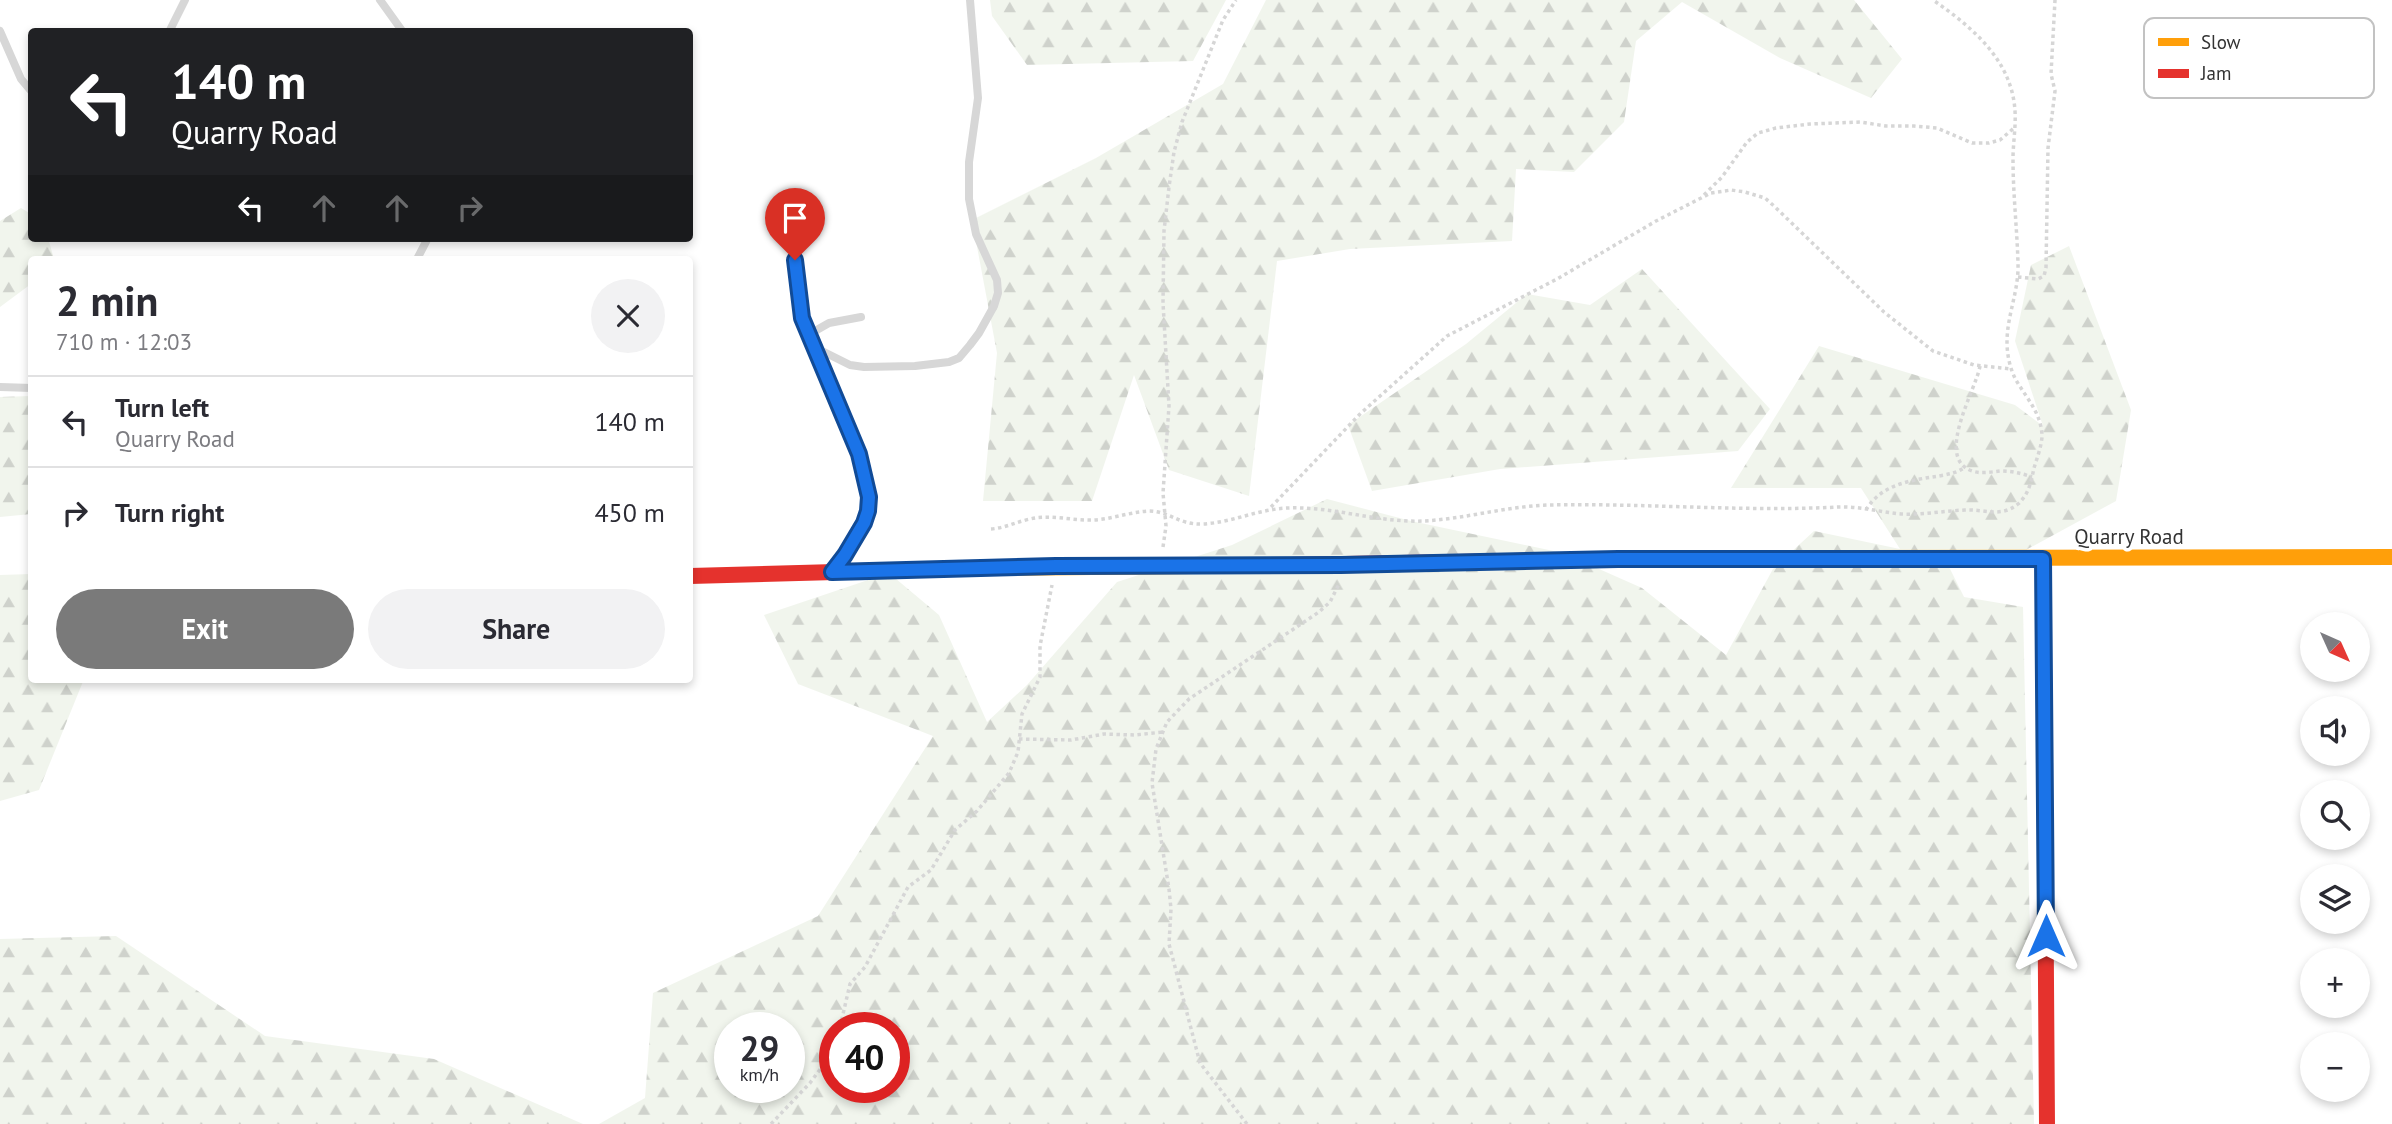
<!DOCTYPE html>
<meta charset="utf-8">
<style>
:root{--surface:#fff;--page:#f2f2f3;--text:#2b2b33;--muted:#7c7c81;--line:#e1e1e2;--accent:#7a7a7a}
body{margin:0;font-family:"PT Sans",sans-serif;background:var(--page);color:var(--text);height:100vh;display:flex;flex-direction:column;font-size:26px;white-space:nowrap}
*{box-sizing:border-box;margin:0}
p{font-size:23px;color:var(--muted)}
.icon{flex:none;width:38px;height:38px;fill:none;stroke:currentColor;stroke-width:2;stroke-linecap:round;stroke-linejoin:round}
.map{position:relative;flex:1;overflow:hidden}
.details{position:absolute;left:28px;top:256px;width:665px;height:427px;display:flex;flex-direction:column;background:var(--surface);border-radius:7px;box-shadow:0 4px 10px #0003}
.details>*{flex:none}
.top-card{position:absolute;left:28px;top:28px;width:665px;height:214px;border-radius:7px;box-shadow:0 4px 10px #0003;background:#202124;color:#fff;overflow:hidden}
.needle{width:46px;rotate:135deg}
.fabs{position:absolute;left:2300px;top:612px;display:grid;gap:14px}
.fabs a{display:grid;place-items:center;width:70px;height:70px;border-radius:50%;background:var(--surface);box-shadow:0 4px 10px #0003;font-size:35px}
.speed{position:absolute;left:714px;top:1012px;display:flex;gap:14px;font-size:35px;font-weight:700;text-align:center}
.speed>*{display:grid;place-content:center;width:91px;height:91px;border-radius:50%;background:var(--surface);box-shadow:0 4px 10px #0003;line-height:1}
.speed small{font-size:18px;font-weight:400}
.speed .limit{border:10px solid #d22;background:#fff;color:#111}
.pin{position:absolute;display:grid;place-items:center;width:60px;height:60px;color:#fff;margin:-72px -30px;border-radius:50% 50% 50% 0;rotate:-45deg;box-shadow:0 0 7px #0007}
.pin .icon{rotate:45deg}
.me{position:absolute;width:77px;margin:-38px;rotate:0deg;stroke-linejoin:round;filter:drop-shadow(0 0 5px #0008)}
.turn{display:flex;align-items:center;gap:24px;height:147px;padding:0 28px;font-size:32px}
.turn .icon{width:91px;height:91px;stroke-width:2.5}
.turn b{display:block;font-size:49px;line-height:60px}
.lanes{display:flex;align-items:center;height:66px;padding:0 28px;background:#0003;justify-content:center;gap:35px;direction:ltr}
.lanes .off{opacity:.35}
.round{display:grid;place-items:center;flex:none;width:74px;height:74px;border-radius:37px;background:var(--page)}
.overview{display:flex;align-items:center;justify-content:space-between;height:119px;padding:0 28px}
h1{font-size:42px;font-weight:800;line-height:52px}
.button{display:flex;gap:14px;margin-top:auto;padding:14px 28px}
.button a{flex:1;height:80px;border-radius:42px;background:var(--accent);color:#fff;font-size:28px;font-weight:800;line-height:80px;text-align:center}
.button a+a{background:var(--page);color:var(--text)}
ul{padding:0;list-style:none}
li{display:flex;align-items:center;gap:21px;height:91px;padding:0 28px;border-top:2px solid var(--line)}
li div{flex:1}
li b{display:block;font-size:26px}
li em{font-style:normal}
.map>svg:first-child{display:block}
</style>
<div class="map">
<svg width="2392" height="1124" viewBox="0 0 2392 1124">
<defs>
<pattern id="forest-firs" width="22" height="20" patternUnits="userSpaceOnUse" patternTransform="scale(1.75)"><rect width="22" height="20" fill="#f1f5ed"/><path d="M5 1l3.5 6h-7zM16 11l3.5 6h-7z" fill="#cfd2cc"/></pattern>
</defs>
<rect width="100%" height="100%" fill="#fff"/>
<path fill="url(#forest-firs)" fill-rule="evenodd" d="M990,0H1226L1193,61L1027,65L992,16Z
M1266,0H1854L1902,59L1871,98L1780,58L1682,2L1636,41L1624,122L1574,172L1516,169L1512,241L1350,249L1277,261L1249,496L1169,470L1134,375L1092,501H983L997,353L972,220L1096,158L1223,84Z
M21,208L31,214L32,238H48L54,259H32L31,284L0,307V221Z
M2069,246L2131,410L2116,501L2013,557L1942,553L1964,597L2023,607L2034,1124H599L645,1098L653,993L818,916L933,736L798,684L764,615L889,573L939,615L987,722L1027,685L1117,582L1232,545L1327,499L1411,521L1563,553L1642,588L1726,655L1773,569L1814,531L1900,549L1861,488H1731L1819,346L2015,405L2043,426L2015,341L2031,265ZM730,1027H789V1087H730ZM835,1027H894V1087H835Z
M1642,269L1770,409L1738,451L1500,469L1372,491L1348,425L1466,344L1527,294L1590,305Z
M31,396V514L0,517V397Z
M31,574L32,679H84L39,790L0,801V575Z
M116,936L265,1036L434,1059L583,1124H0V939Z"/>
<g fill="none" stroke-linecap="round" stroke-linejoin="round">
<path stroke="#d6d6d6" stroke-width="3.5" stroke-dasharray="3.5 3.5" stroke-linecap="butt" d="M1704,195L1722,177L1747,142L1758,133L1776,128L1810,124L1860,122L1886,126H1914L1937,128L1972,143H1989L2000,140L2014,128
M2018,277L2038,279L2044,276L2046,268L2048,148L2055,91L2051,74L2055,0
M1980,366C1976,390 1934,458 1972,471C1981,474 1991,472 2000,471C2011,471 2021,473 2032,477
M1271,507L1360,414L1447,336L1557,279L1656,221L1711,193L1731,190L1745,192L1765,198L1774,206L1884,312L1933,351L1974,365L2011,369
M1866,510C1881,484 1912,480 1939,476C1949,474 1957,473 1965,467
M991,529C1005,528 1016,522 1030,519C1051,514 1073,521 1094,520C1112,519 1130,512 1149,511C1169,511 1179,525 1202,524C1231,523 1258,509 1288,508C1333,506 1377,523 1423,521C1465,519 1507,506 1550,505C1646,503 1742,512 1838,507C1859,506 1880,512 1901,514C1923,515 1943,511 1965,510C1984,509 2001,518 2018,504C2029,494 2031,482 2034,468C2037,458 2041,448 2042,437C2042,414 2027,399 2016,380C2010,369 2007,355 2007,342C2007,315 2019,291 2018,263C2017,228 2013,194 2013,159C2013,143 2016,127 2015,111C2012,60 1972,27 1933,0
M1163,547L1166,526L1163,493L1169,406L1163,303L1164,231L1169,187L1174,152L1182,122L1223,20L1236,0
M1019,739L1071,740L1104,734L1135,735L1163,732
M840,1027L850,984L865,967L908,887L931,870L955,830L977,811L1009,773L1018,752L1022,714L1040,677V646L1052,585
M771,1124L810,1083L835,1049
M1247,1124L1200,1063L1169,944L1171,909L1169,889L1152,783L1156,749L1167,722L1189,699L1319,612L1330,602L1339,584"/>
<path stroke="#d7d7d7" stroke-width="8" d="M380,0L403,32
M0,31L21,79L32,92
M169,32L185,0
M795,245L801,318L859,454L869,497L868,511L864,523L834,570
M417,259L428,238
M808,335L829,323L861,317
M814,347L850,365L864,367L915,366L949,362L959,358L970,345L979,333L994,306L998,293L997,280L976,234L969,199V162L978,98L970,0
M0,387L32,388"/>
<path stroke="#ff9f0a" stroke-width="16" d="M1861,558L2392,557
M983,568L1290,565"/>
<path stroke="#e5322d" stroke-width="16" d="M2043,559L2047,1124
M1290,565L1618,559L1861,558
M690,576L983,568"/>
</g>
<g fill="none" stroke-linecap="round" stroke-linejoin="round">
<g stroke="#114b97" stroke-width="18">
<path id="route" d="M795,260L802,318L859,454L869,497L868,511L864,523L845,555L832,572L1056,566L1341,565L1618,559H2043L2046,936"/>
</g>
<use href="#route" stroke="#1a73e8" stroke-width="12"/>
</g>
<g text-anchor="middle" stroke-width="7" stroke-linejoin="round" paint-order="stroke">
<g font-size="21" fill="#333" stroke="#fff">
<text x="2129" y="544">Quarry Road</text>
</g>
</g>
<rect x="2144" y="18" width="230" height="80" rx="10" fill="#fff" stroke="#c2c2c2" stroke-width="2"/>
<rect x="2158" y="38" width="31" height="8" fill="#ff9f0a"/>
<rect x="2158" y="69" width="31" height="9" fill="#e5322d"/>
<g font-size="19" fill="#333">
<text x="2201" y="49">Slow</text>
<text x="2201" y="80">Jam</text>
</g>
</svg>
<div class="fabs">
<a><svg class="needle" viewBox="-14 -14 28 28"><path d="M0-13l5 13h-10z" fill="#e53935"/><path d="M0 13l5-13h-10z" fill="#7c7c81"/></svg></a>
<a><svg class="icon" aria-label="sound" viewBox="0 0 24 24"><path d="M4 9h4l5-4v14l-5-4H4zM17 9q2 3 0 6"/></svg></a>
<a><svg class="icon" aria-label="search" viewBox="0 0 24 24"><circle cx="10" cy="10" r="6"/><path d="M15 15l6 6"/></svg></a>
<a><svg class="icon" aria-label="layers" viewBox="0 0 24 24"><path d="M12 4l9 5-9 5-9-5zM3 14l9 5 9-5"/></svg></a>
<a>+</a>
<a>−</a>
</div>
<div class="speed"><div>29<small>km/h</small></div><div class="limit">40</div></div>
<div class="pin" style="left:795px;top:260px;background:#d93025"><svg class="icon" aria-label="arrive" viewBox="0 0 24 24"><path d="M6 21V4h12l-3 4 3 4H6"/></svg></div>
<svg class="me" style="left:2046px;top:936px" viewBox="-20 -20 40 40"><path d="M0-17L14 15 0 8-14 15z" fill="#1a73e8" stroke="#fff" stroke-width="4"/></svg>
<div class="top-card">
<div class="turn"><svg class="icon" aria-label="left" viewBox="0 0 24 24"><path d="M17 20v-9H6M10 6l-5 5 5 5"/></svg><div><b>140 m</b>Quarry Road</div></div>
<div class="lanes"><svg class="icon" aria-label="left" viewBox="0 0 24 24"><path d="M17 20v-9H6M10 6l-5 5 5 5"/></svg><svg class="icon off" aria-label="ahead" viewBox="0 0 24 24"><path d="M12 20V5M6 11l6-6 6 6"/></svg><svg class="icon off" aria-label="ahead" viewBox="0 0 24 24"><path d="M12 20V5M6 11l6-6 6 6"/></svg><svg class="icon off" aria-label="right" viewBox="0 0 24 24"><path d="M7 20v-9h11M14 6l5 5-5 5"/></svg></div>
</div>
<section class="details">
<div class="overview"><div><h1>2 min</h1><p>710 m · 12:03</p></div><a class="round"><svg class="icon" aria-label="close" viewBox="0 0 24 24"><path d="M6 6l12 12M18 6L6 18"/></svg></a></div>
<ul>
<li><svg class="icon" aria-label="left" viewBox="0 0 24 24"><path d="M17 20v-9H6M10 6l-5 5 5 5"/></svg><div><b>Turn left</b><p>Quarry Road</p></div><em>140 m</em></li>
<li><svg class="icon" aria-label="right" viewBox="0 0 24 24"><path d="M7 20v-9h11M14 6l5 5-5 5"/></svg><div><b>Turn right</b></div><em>450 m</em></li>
</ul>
<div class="button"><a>Exit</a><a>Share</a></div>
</section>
</div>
